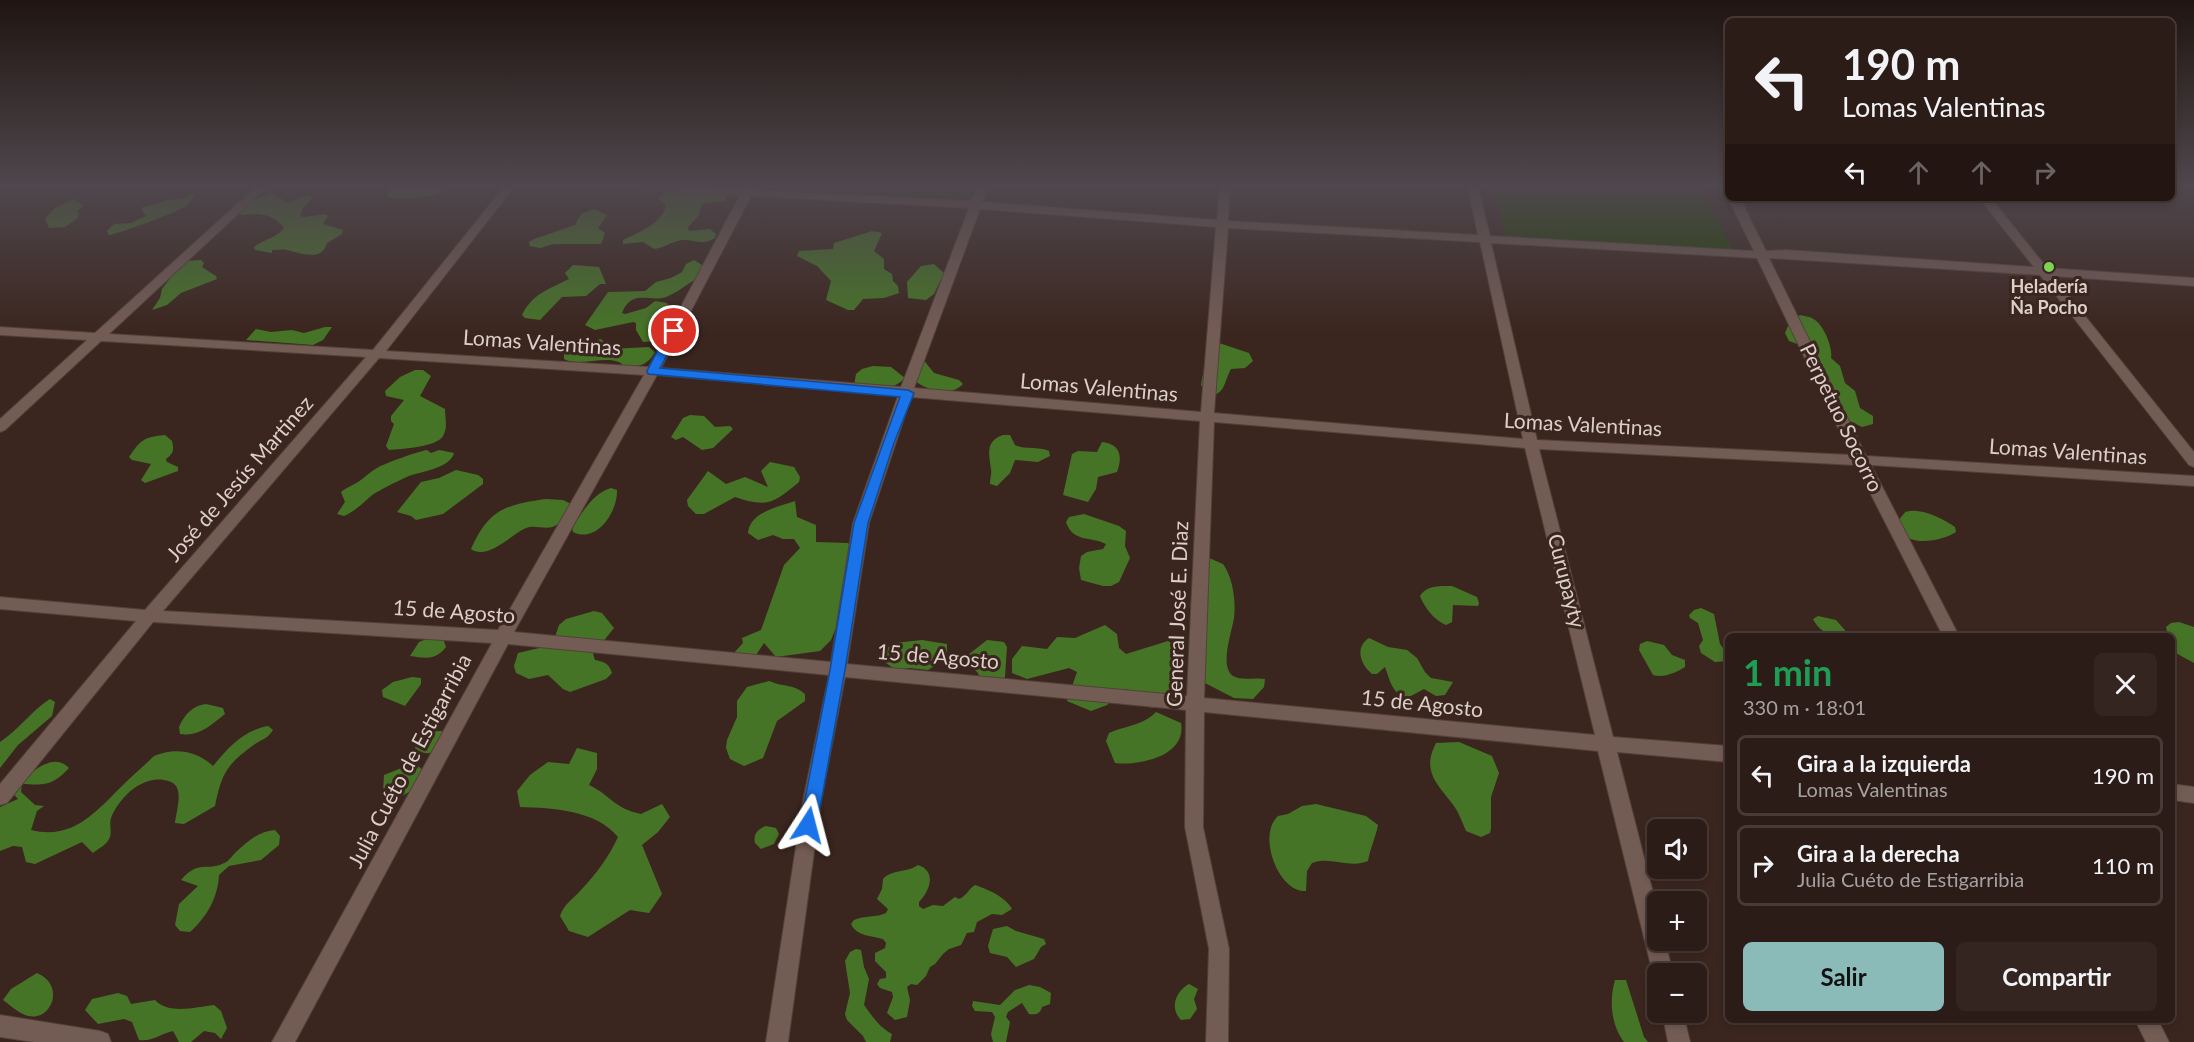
<!DOCTYPE html>
<html lang="es">
<meta charset="utf-8">
<style>
:root{--surface:#2c1c17;--page:#342520;--text:#f1f3f6;--muted:#a6a1a1;--line:#483a36;--accent:#8bbbb9}
body{margin:0;font-family:Lato,sans-serif;background:var(--page);color:var(--text);height:100vh;display:flex;flex-direction:column;font-size:22px;white-space:nowrap}
*{box-sizing:border-box;margin:0}
p{font-size:20px;color:var(--muted)}
.icon{flex:none;width:33px;height:33px;fill:none;stroke:currentColor;stroke-width:2;stroke-linecap:round;stroke-linejoin:round}
.map{position:relative;flex:1;overflow:hidden}
.drawer{position:absolute;left:1725px;top:633px;width:450px;height:390px;display:flex;flex-direction:column;background:var(--surface);border-radius:9px;box-shadow:0 3px 9px #0003,0 0 0 2px var(--line)}
.drawer>*{flex:none}
.hud{position:absolute;left:1725px;top:18px;width:450px;height:183px;border-radius:9px;box-shadow:0 3px 9px #0003,0 0 0 2px var(--line);background:#2c1c17;color:var(--text);overflow:hidden}
.buttons{position:absolute;left:1647px;top:819px;display:grid;gap:12px}
.buttons a{display:grid;place-items:center;width:60px;height:60px;border-radius:9px;background:var(--surface);box-shadow:0 3px 9px #0003,0 0 0 2px var(--line);font-size:30px}
.pin{position:absolute;display:grid;place-items:center;width:51px;height:51px;color:#fff;margin:-26px;border:3px solid #fff;border-radius:50%;box-shadow:0 2px 6px #0007}
.me{position:absolute;width:66px;margin:-33px;rotate:9deg;stroke-linejoin:round;filter:drop-shadow(0 0 4px #0008)}
.turn{display:flex;align-items:center;gap:21px;height:126px;padding:0 18px;font-size:27px}
.turn .icon{width:78px;height:78px;stroke-width:2.5}
.turn b{display:block;font-size:42px;line-height:51px}
.lanes{display:flex;align-items:center;height:57px;padding:0 18px;background:#0003;justify-content:center;gap:30px;direction:ltr}
.lanes .off{opacity:.35}
.round{display:grid;place-items:center;flex:none;width:63px;height:63px;border-radius:9px;background:var(--page)}
.headline{display:flex;align-items:center;justify-content:space-between;height:102px;padding:0 18px}
h1{font-size:36px;font-weight:700;line-height:45px;color:#1e9e55}
.cta{display:flex;gap:12px;margin-top:auto;padding:12px 18px}
.cta a{flex:1;height:69px;border-radius:9px;background:var(--accent);color:#111;font-size:24px;font-weight:700;line-height:69px;text-align:center}
.cta a+a{background:var(--page);color:var(--text)}
ul{padding:0;list-style:none}
li{display:flex;align-items:center;gap:18px;height:81px;margin:0 12px 9px;padding:0 6px;border:3px solid var(--line);border-radius:9px}
li div{flex:1}
li b{display:block;font-size:22px}
li em{font-style:normal}
.map>svg:first-child{display:block}
</style>
<div class="map">
<svg width="2194" height="1042" viewBox="0 0 2194 1042">
<rect width="100%" height="100%" fill="#3b261f"/>
<path fill="#1f4103" d="M758,187H970L966,198Z
M1492,187H1701L1734,252L1507,239Z"/>
<path fill="#467427" d="M391,187H451C439,197 402,202 387,196Z
M688,187L723,192L726,194V201L705,203L701,205L699,215L688,227L689,231L710,229L716,234L715,238C702,246 694,239 682,240C672,241 665,248 654,249L643,242L623,244V240C639,232 662,224 666,205L659,200V197L674,188Z
M196,193C192,199 190,203 184,207C178,212 115,235 109,235L107,231L114,224L131,223L146,216L141,208L167,200L182,199Z
M272,193L288,203L306,195L311,196L312,199L302,209L300,216L304,217L325,214L328,216L323,224L343,230L342,234L327,243C322,262 301,253 287,250C282,249 277,250 272,250V253L255,250L254,247C264,239 277,238 284,228C273,213 259,213 241,215L239,212L248,202Z
M74,199L83,206L77,211L79,214L78,218L65,227L49,228L45,219L55,208Z
M594,209L607,215L598,228L605,233L601,244H554L540,248L530,246L529,242L534,239L575,225L581,214Z
M872,231L882,233L874,251L884,259V269L892,274L893,281L898,286L899,293L884,298L863,299L854,310H848L826,300L831,281L817,266L797,256L799,251L833,249L834,243Z
M201,260L204,263L202,267L216,276L217,279L181,293L167,305L152,310L160,298L162,289L180,265L186,261Z
M694,260L702,265L699,277L695,280C685,285 677,293 666,297C649,303 632,288 622,313L625,314L646,308L655,301L667,303L675,320L665,328L667,334L661,341L643,342L636,330V323L633,322L595,330L585,325L608,292L645,291L656,282L671,278L682,272L686,264Z
M934,264L944,273L934,294L926,300L908,298L907,282L921,266Z
M573,265L599,267L606,284H600L586,296L562,297L540,320L525,318L522,315C532,294 549,289 569,279L565,273Z
M1800,315C1804,316 1812,317 1815,320C1824,326 1833,348 1831,358L1840,366L1845,383L1855,391L1860,408L1873,416V424L1862,427L1847,420L1803,346L1789,341L1785,333L1788,326Z
M325,327H332L323,340L313,345L246,340L256,329L271,332L292,330L304,333Z
M601,339L611,349L649,347L655,352C647,366 639,367 624,366C612,352 580,368 564,359V354L570,348Z
M1219,343L1249,353L1253,361L1245,368L1231,369C1224,381 1225,398 1207,394L1201,385L1208,346Z
M922,358L934,373L959,380L963,384C949,399 923,389 910,377Z
M873,366L891,367L905,378C892,392 871,389 854,386L856,374L862,369Z
M415,370H423L431,376L420,396L445,409C445,417 448,428 443,436C437,447 401,449 389,450L386,446L394,424L391,421V416L404,400L386,396L385,391L400,377Z
M690,415L704,416L715,427L730,426L733,429L713,448L702,450L683,437L676,440L671,437L683,418Z
M165,435L172,441C174,450 174,453 166,459L167,462L178,467V471L145,483L141,480L151,464L132,460L129,457C140,441 143,437 165,435Z
M1003,435H1010L1015,445C1025,450 1038,446 1049,451L1050,456L1038,462L1015,460L1010,473L997,486L990,484C990,479 992,473 991,469C989,454 985,441 1003,435Z
M1102,442C1120,444 1123,456 1117,472L1098,477L1096,489L1088,502L1063,495L1072,454L1078,451L1097,452Z
M427,450L431,453L439,450L454,453C450,468 423,471 409,476C400,480 379,490 371,496C362,504 355,511 344,516L337,514L345,502L341,492C347,487 352,486 358,482C364,478 370,472 377,468C383,464 419,451 427,450Z
M770,462L794,467L800,477L799,482C774,503 767,508 735,497L704,514H696L688,506L687,500L708,471L726,484L745,477L768,487L761,471Z
M456,470L478,475L483,479V484L443,514L416,520L411,516L397,512L421,482L439,478Z
M611,488L617,490C618,511 597,544 573,532L572,527C583,512 593,493 611,488Z
M546,499L563,500L571,504C568,510 564,519 558,524C548,532 536,524 526,528C512,534 487,561 471,549C489,509 505,505 546,499Z
M795,501L797,517L816,525V542L848,543L852,548L851,572L842,590L844,608L831,640L820,651L776,657L764,643L756,655H732L743,643L742,638L761,630L784,565L800,548L794,539H783L773,535L758,540L748,533C750,512 778,507 795,501Z
M1907,510L1906,512C1920,507 1943,519 1955,527L1956,532C1944,540 1916,546 1904,535C1901,532 1899,526 1897,522Z
M1084,514L1119,526L1126,531L1125,546L1130,558L1119,582L1111,586H1103L1081,580L1079,568L1081,556L1087,552L1103,549L1106,544C1091,536 1073,543 1066,522L1069,517Z
M1209,558L1223,564C1233,578 1236,601 1234,618C1232,632 1219,666 1233,676C1241,681 1256,677 1265,679L1264,687L1253,699L1234,698L1203,682L1190,604Z
M1452,586L1477,597L1479,603L1478,606L1453,605L1452,622L1446,625C1435,621 1424,607 1420,596C1426,585 1441,586 1452,586Z
M1701,608L1714,614L1720,644L1728,655V661L1715,662L1701,653L1699,646L1703,640L1698,623L1690,618L1689,615L1694,610Z
M594,611L602,613L614,628L593,654L595,660C604,662 609,663 612,673L606,679L570,692L563,689L548,675L529,679L516,673L514,666L518,653L548,646L554,640L559,625L566,619Z
M1818,616L1836,620L1850,636C1834,636 1821,635 1813,619Z
M2179,622L2194,627V663L2172,651V636H2168L2166,627L2171,623Z
M1105,625L1117,634L1119,648L1126,654L1168,641L1182,649L1184,656L1173,697L1160,707L1151,708L1134,691L1125,689L1107,705L1091,711L1067,701L1077,672L1069,668L1027,679L1012,673V659L1022,646L1047,649L1057,637L1075,638Z
M429,638L444,641L446,647C435,661 425,658 410,656L419,642Z
M1369,638L1388,647L1407,650L1417,658L1425,672L1431,678L1453,682L1445,695L1436,696L1424,689L1409,697C1392,696 1390,680 1385,667L1377,674H1372C1361,665 1354,648 1369,638Z
M922,640L947,644V658L928,670L910,668L896,670L886,663L884,650L895,643Z
M987,640L1004,642L1007,647L1005,677L999,682H981L978,673L967,662L968,655Z
M1647,641L1664,645L1672,655L1685,660V667C1675,673 1664,678 1653,675L1639,650L1640,644Z
M412,677L421,678V684L405,706L383,697L382,690L393,682Z
M769,681C782,687 794,684 805,694V701L777,721L763,758L744,766L730,759L726,748L727,740L737,717V701L747,687Z
M50,699L55,702L52,716L18,745L0,768V742C20,729 32,710 50,699Z
M206,704L223,708L225,714C211,725 199,737 180,734L179,727C185,714 192,706 206,704Z
M1156,712L1181,723C1187,756 1140,766 1115,763L1106,741L1109,733C1125,726 1144,725 1156,712Z
M268,726L273,730C268,738 263,739 255,744C226,765 222,773 215,806L184,824L175,823C176,813 182,795 176,786C173,782 169,781 164,780C141,776 119,798 111,818C109,824 112,831 110,837C107,845 99,848 93,853L82,842L35,864L26,862L22,847L13,846L0,851V807L18,799L11,791C24,779 51,749 69,768C52,786 45,785 22,784L21,792L35,805L44,806L37,811L31,830C75,841 98,809 126,782C135,773 145,765 154,756C175,747 197,751 213,766C229,747 242,731 268,726Z
M441,731L448,734C440,748 431,761 415,748L421,732Z
M1459,742L1492,756L1499,773L1491,797V829L1490,833L1481,837L1466,831C1462,822 1459,813 1454,806C1438,784 1421,772 1436,743Z
M577,748L597,753V769L589,785C612,796 613,808 641,814L662,804L670,817L658,832L642,845L662,894L649,913L630,910L588,937L569,931L560,916C564,904 573,899 581,890C596,874 609,857 618,837C596,810 553,808 520,807L517,791L530,775L548,762L569,764Z
M414,763L423,770C417,784 413,792 399,797L383,792L384,775Z
M1316,804L1366,816L1378,825C1376,836 1370,849 1368,861C1350,869 1330,856 1312,863L1307,871L1306,891C1280,894 1256,836 1278,816L1288,814L1302,806Z
M766,826L776,828L779,834L774,844L761,849L755,843C753,834 758,829 766,826Z
M275,830L280,836L279,845L261,860L229,866L219,875C218,897 207,917 190,932L180,931L175,925L179,904L198,886L181,880C199,859 207,872 224,863C228,862 232,856 235,853C248,841 257,832 275,830Z
M918,865C937,871 930,891 919,902V906L923,909L933,905L943,906L955,897L959,899C967,896 968,889 975,885C987,889 1006,897 1012,909L1002,915L992,914L977,922L974,932L967,933L961,945L949,949L943,954L935,964L930,967L926,976L917,985L911,984L907,987L910,1000L907,1017L895,1020L887,1013L893,997L892,992L880,988L877,984L880,979L886,978V972L875,961V953L885,948L886,943L883,939C872,936 856,936 851,924L854,920C865,915 876,918 886,913L888,909L877,899L882,889L883,879C892,869 907,873 918,865Z
M1007,926L1016,931L1044,939L1046,944L1041,947L1034,959L1016,967L1007,957L990,953L988,946L993,929Z
M856,949L861,950L864,967L869,979L864,1005C872,1016 879,1027 892,1034L890,1042H866L863,1036L847,1020L845,1014L850,993L845,961L850,952Z
M37,973C68,986 49,1027 23,1014C16,1011 9,1004 3,1000L11,989Z
M1615,980H1626L1644,1037L1648,1042H1624C1611,1025 1609,1000 1615,980Z
M1189,984L1198,989L1194,999L1197,1009L1190,1019L1181,1020C1169,1008 1176,991 1189,984Z
M1029,985L1040,987L1051,993L1050,1004L1042,1007C1040,1014 1036,1015 1029,1014L1022,1003L1008,1012L1006,1017L1010,1022L1006,1042H993L991,1034L995,1017L992,1012L975,1011L972,1006L973,1001L1000,1005L1015,990Z
M118,993L127,996L131,1004L155,1000C168,1015 197,1007 214,1005L221,1011L227,1028L221,1039L215,1033L204,1031L191,1042H179L173,1031C160,1034 152,1042 139,1040L132,1022L124,1019L98,1024L85,1010L92,999Z"/>
<g fill="none" stroke-linecap="round" stroke-linejoin="round">
<g stroke="#52413a" stroke-width="2">
<path id="minor" d="M256,187H267L109,334L373,350L504,187H514L386,351L649,367L740,195L645,190L640,187L743,189L745,187H755L754,190L971,201L977,187H987L982,202L1217,220L1220,187H1230L1228,221L1478,235L1468,187H1478L1490,236L1754,251L1728,198H1740L1766,251L1786,250L2034,267L1979,198H1991L2047,268L2194,278V286L2053,276L2194,452V467L2189,465L2040,275L1769,258L1866,456L2194,476V486L1871,465L1959,636H1943L1856,465L1539,449L1613,737L1728,746V762L1617,752L1658,912V940H1665L1673,974H1658V982L1653,974L1598,751L1204,712L1203,827L1229,949L1228,1042H1206L1209,949L1185,827L1186,710L845,677L821,801L788,1042H766L803,801L829,675L508,644L295,1042H272L492,643L153,622L7,803L0,805V784L136,621L0,609V597L145,610L366,357L101,341L5,430L0,432V419L87,340L0,335V327L95,333ZM751,196L969,208L901,387L661,368ZM980,209L1216,227L1201,412L914,388ZM1228,228L1480,242L1523,439L1214,413ZM1491,243L1757,258L1851,455L1537,440ZM379,358L644,375L498,630L163,611ZM657,375L898,396L853,523L831,662L514,632ZM911,397L1200,421L1187,696L847,664L869,523ZM1214,422L1525,448L1595,735L1204,698Z
M2172,784L2194,787V803L2172,800Z
M1662,1012H1683L1690,1042H1668Z
M0,1015L100,1031L108,1034L111,1042H34L0,1037Z
M2135,1020H2158L2169,1042H2146Z"/>
</g>
<use href="#minor" fill="#735c54" fill-rule="evenodd"/>
</g>
<linearGradient id="sky" x2="0" y2="1"><stop stop-color="#201511"/><stop offset="0.56" stop-color="#4f474d"/><stop offset="1" stop-color="#4f474d" stop-opacity="0"/></linearGradient>
<rect width="2194" height="332" fill="url(#sky)"/>
<path fill="#1a73e8" stroke="#114b97" stroke-width="1.5" d="M674,328L680,331L660,368L908,390L914,393L894,443L868,523L845,670L817,825L815,830L808,832L802,830L800,825L830,670L854,523L900,397L648,374L647,371L668,331Z"/>
<circle fill="#7dd154" stroke="#3b261f" stroke-width="2" cx="2049" cy="267" r="6"/>
<g text-anchor="middle" stroke-width="6" stroke-linejoin="round" paint-order="stroke">
<g font-size="18" font-weight="bold" fill="#dccec9" stroke="#3b261f">
<text x="2049" y="293">Heladería<tspan x="2049" dy="21">Ña Pocho</tspan></text>
</g>
<g font-size="21" fill="#dccec9" stroke="#3b261f">
<text transform="translate(542 343) rotate(4)" y="7">Lomas Valentinas</text>
<text transform="translate(1099 388) rotate(5)" y="7">Lomas Valentinas</text>
<text transform="translate(1841 418) rotate(64)" y="7">Perpetuo Socorro</text>
<text transform="translate(1583 425) rotate(3)" y="7">Lomas Valentinas</text>
<text transform="translate(2068 452) rotate(4)" y="7">Lomas Valentinas</text>
<text transform="translate(240 479) rotate(-49)" y="7">José de Jesús Martinez</text>
<text transform="translate(1566 581) rotate(76)" y="7">Curupayty</text>
<text transform="translate(454 612) rotate(4)" y="7">15 de Agosto</text>
<text transform="translate(1178 614) rotate(-88)" y="7">General José E. Diaz</text>
<text transform="translate(938 657) rotate(5)" y="7">15 de Agosto</text>
<text transform="translate(1422 704) rotate(6)" y="7">15 de Agosto</text>
<text transform="translate(410 761) rotate(-62)" y="7">Julia Cuéto de Estigarribia</text>
</g>
</g>
</svg>
<div class="buttons">
<a><svg class="icon" aria-label="sound" viewBox="0 0 24 24"><path d="M4 9h4l5-4v14l-5-4H4zM17 9q2 3 0 6"/></svg></a>
<a>+</a>
<a>−</a>
</div>
<div class="pin" style="left:674px;top:331px;background:#d93025"><svg class="icon" aria-label="arrive" viewBox="0 0 24 24"><path d="M6 21V4h12l-3 4 3 4H6"/></svg></div>
<svg class="me" style="left:808px;top:825px" viewBox="-20 -20 40 40"><path d="M0-17L14 15 0 8-14 15z" fill="#1a73e8" stroke="#fff" stroke-width="4"/></svg>
<div class="hud">
<div class="turn"><svg class="icon" aria-label="left" viewBox="0 0 24 24"><path d="M17 20v-9H6M10 6l-5 5 5 5"/></svg><div><b>190 m</b>Lomas Valentinas</div></div>
<div class="lanes"><svg class="icon" aria-label="left" viewBox="0 0 24 24"><path d="M17 20v-9H6M10 6l-5 5 5 5"/></svg><svg class="icon off" aria-label="ahead" viewBox="0 0 24 24"><path d="M12 20V5M6 11l6-6 6 6"/></svg><svg class="icon off" aria-label="ahead" viewBox="0 0 24 24"><path d="M12 20V5M6 11l6-6 6 6"/></svg><svg class="icon off" aria-label="right" viewBox="0 0 24 24"><path d="M7 20v-9h11M14 6l5 5-5 5"/></svg></div>
</div>
<section class="drawer">
<div class="headline"><div><h1>1 min</h1><p>330 m · 18:01</p></div><a class="round"><svg class="icon" aria-label="close" viewBox="0 0 24 24"><path d="M6 6l12 12M18 6L6 18"/></svg></a></div>
<ul>
<li><svg class="icon" aria-label="left" viewBox="0 0 24 24"><path d="M17 20v-9H6M10 6l-5 5 5 5"/></svg><div><b>Gira a la izquierda</b><p>Lomas Valentinas</p></div><em>190 m</em></li>
<li><svg class="icon" aria-label="right" viewBox="0 0 24 24"><path d="M7 20v-9h11M14 6l5 5-5 5"/></svg><div><b>Gira a la derecha</b><p>Julia Cuéto de Estigarribia</p></div><em>110 m</em></li>
</ul>
<div class="cta"><a>Salir</a><a>Compartir</a></div>
</section>
</div>
